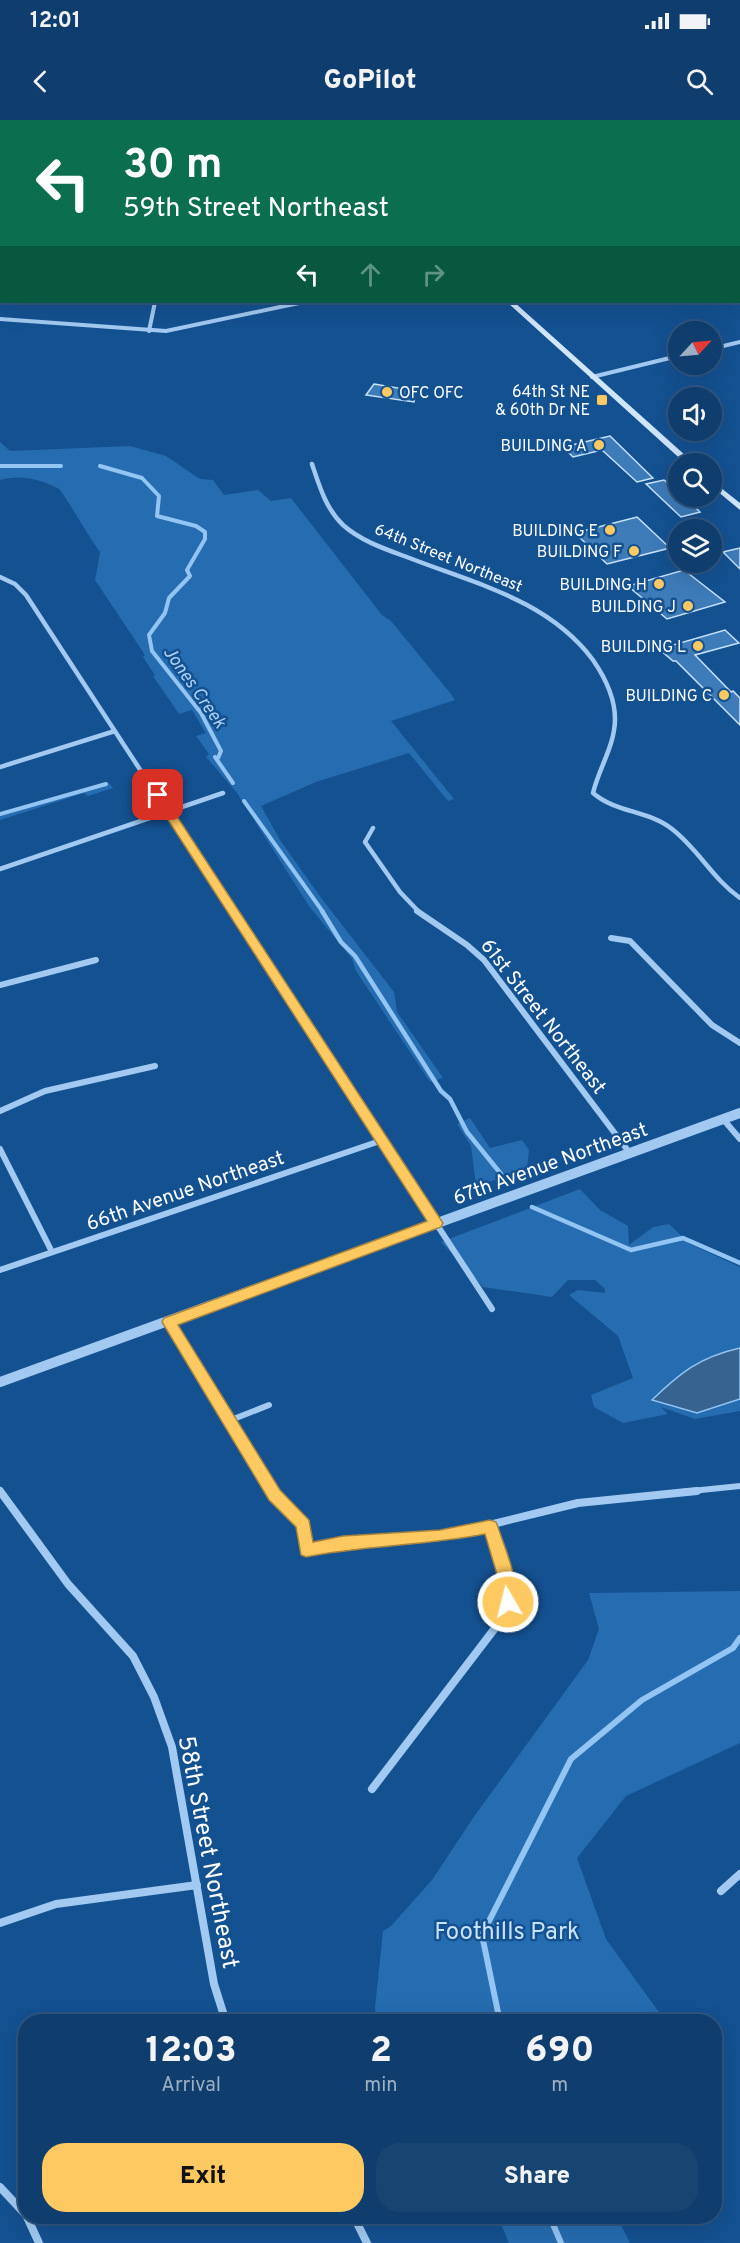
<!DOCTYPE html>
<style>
:root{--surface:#0f3d6d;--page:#184472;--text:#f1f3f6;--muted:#9baec2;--line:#2f5680;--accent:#ffc961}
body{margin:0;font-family:Overpass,sans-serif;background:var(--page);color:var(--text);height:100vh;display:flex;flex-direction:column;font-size:22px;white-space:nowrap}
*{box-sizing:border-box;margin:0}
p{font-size:20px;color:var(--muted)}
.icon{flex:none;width:33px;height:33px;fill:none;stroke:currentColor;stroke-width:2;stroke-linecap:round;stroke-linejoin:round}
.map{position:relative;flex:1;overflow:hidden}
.drawer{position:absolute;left:18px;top:1894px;width:704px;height:210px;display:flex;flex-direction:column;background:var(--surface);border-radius:24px;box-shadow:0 6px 24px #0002,0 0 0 2px var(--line)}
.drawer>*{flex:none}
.guide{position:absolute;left:0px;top:0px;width:741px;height:183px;box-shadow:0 6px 24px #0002,0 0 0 2px var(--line);background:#0b6e4f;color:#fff;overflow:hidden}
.needle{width:39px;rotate:64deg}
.fabs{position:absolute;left:668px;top:201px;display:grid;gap:12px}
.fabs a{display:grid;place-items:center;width:54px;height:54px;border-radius:50%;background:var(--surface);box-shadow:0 6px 24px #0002,0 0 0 2px var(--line);font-size:30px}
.pin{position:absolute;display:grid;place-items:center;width:51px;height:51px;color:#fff;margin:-26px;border-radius:12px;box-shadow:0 3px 9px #0006}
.me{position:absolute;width:66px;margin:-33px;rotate:352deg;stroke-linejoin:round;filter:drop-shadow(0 0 4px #0008)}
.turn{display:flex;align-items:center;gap:21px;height:126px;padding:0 24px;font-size:27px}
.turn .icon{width:78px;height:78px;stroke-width:2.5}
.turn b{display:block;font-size:42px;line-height:51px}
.lanes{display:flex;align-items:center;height:57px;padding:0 24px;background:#0003;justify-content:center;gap:30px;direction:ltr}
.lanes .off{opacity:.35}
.eta{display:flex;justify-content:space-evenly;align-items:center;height:102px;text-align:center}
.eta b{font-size:36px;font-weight:800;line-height:42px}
.primary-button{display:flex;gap:12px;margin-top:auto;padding:12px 24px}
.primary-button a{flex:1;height:69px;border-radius:24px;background:var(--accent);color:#111;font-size:24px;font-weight:800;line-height:69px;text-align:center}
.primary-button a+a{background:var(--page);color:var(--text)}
.status{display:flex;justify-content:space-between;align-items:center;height:42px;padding:0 30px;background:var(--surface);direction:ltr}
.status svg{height:16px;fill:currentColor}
header{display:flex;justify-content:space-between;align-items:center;height:78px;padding:0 24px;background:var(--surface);font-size:27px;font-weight:800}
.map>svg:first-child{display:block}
</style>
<div class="status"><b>12:01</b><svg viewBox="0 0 49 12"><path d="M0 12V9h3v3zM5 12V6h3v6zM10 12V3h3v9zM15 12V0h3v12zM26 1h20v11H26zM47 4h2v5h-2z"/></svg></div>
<header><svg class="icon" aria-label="back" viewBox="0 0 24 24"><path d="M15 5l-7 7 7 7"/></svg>GoPilot<svg class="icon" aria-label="search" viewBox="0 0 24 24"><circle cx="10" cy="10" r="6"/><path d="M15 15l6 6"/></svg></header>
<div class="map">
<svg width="740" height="2123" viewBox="0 0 740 2123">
<rect width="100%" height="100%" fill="#145191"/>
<path fill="#266cb0" d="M0,322L10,331L130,326L166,336L200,359L213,360L224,375L258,370L271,381L291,378L382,495L391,501L451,574L455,580L391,601L454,679L448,681L409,633L316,662L261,686L280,720L319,775L394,872L397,892L443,958L430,962L356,851L352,839L309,786L237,673L206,637L209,634L196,616L206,613L192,590L179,594L153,556L155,555L143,537L145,535L95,460L100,432C92,422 63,372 59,369C42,359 18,354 0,360Z
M108,662L113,668L88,676L84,673L0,700V693Z
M470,998L490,1028L522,1020L529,1030L527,1050L476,1066L471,1026L457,1004Z
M580,1069L600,1090L628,1106L629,1125L653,1107L669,1104L690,1124L740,1147V1291L695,1299L661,1287L668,1294L623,1303L594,1287L591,1275L633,1258L618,1216L569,1175L578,1170L605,1173V1169L595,1160H568L552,1177L483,1167L441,1122Z
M740,1471V1623L626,1676L577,1738L606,1819L666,1902H377L375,1888L383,1811L391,1806L432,1760L473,1698L588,1540L599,1509L589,1473Z
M498,2097H617L630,2123H509Z"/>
<path fill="#376391" stroke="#93c5f4" stroke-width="1.5" d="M740,1228V1279L697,1293L652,1280C681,1252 700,1237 740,1228Z"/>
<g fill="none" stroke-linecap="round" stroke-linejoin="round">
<path stroke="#93c5f4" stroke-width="4" d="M0,346H61
M100,346L142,358L159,376L157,396L196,406L205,412V419L187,450L190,456L169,478L165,493L149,515L152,531L201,593L221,631L218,638
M215,637L233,663
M244,681L323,792
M0,694L106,664"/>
<path stroke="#93c5f4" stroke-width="4.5" d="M322,791L341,822L355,836L441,971L450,979L467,1012L501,1054
M532,1087L631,1130L683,1118L740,1143"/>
<path stroke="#93c5f4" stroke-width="6" d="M500,1902L482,1815L571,1639L642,1580L733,1528L740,1518
M550,2097L561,2123"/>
</g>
<path fill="#3d7bb9" stroke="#c8e2fc" stroke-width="1.5" d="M374,264L416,271L414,282L366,275Z
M610,316L653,358L637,362L602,330L573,337L563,327Z
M664,360L678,371V376H684L700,392L681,397L646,364Z
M637,397L670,428L607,444L575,413Z
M740,428V449L723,432Z
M684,450L725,482L667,499L628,466Z
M725,510L739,523L695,535L731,572L733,571L740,578V605L676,541H673L659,529Z"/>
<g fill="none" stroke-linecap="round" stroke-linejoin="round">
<path stroke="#a1c9f1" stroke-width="4" d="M0,199L166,211L299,183
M149,211L155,182
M711,229L740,222
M592,257L678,236"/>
<path stroke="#a1c9f1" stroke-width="4.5" d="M312,344C319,365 326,389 343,405C362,422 388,430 412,439C477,464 549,481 593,540C604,556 615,578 615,599C615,625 599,648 593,673C616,693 648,690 672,709C698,729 713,759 740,778
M0,457L15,464L26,475L233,792
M0,647L115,611
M373,708L365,722L400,772L419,792
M0,749L223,673"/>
<path stroke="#a1c9f1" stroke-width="6" d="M232,791L492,1189
M417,791L467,825L484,840L629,1032
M611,818L630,821L712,905L740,923
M0,865L96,840
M0,991L45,971L155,946
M723,999L740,1019
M0,1029L52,1132
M0,1150L380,1021
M169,1202L273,1372
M231,1300L269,1285
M0,1370L1,1372
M682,1372L740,1366"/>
<path stroke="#a1c9f1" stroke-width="8" d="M0,1371L68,1464L133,1536L154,1577L172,1627L214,1864L226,1902
M272,1371L304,1405L306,1430L343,1423L440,1417L578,1383L697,1371
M372,1669L502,1499L506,1464L490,1407
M721,1771L740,1754
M0,1803L56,1784L197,1765
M0,2067L26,2095
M27,2097L39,2123
M354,2097L367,2123"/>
<path stroke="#a1c9f1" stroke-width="6" d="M0,88L2,86"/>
<path stroke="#a1c9f1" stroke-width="10" d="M0,1262L740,993"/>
<path fill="#cfe5fc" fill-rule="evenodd" d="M297,0H304L305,2H298Z
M507,182H514L695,344H686Z
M711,360L740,383V390L711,366Z"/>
</g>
<path fill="#ffc961" stroke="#a6833f" stroke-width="1.5" d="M154,673L163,675L443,1103L441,1107L178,1205L280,1370L309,1400L313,1422L343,1416L440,1410L490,1400L496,1402L498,1407C504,1426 523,1469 514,1487H503L499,1461L485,1414C425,1426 365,1425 306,1437L301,1435L296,1407L269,1380L162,1202L164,1198L427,1101L152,675Z"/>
<g fill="#ffc961" stroke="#145191" stroke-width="2">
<circle cx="387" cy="272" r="6"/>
<rect x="596" y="274" width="12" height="12" rx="3"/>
<circle cx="599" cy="325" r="6"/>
<circle cx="610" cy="410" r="6"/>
<circle cx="634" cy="431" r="6"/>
<circle cx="659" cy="464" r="6"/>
<circle cx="688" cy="486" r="6"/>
<circle cx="698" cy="526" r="6"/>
<circle cx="724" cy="575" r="6"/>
</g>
<g text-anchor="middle" stroke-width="5" stroke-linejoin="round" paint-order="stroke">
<g font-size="16" fill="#fff" stroke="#145191" text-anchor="end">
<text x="590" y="277">64th St NE<tspan x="590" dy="18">&amp; 60th Dr NE</tspan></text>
<text x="399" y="278" text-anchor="start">OFC OFC</text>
<text x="587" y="331">BUILDING A</text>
<text x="598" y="416">BUILDING E</text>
<text x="622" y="437">BUILDING F</text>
<text x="647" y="470">BUILDING H</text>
<text x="676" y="492">BUILDING J</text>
<text x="686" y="532">BUILDING L</text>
<text x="712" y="581">BUILDING C</text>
</g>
<g font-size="16" fill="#fff" stroke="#145191">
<text transform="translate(449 437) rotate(22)" y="6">64th Street Northeast</text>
</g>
<g font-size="18" font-style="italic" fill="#add3f8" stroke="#145191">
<text transform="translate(195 567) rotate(55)" y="6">Jones Creek</text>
</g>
<g font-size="20" fill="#fff" stroke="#145191">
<text transform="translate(544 896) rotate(52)" y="7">61st Street Northeast</text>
<text transform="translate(550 1043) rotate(-20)" y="7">67th Avenue Northeast</text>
<text transform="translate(185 1070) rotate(-19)" y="7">66th Avenue Northeast</text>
</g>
<g font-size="24" fill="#fff" stroke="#145191">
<text transform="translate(209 1732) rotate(79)" y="8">58th Street Northeast</text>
</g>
<g font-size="24" fill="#c8e2fc" stroke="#145191">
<text x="507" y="1819">Foothills Park</text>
</g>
</g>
</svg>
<div class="fabs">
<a><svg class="needle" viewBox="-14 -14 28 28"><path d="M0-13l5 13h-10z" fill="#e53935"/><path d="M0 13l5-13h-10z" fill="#9baec2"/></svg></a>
<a><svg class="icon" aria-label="sound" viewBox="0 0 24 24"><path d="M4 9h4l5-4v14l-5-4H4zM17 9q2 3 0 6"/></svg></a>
<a><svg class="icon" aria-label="search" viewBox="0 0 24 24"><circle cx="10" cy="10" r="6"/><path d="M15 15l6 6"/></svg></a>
<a><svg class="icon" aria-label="layers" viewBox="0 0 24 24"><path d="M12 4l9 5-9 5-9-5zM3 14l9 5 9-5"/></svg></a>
</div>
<div class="pin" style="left:158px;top:675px;background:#d93025"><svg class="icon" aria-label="arrive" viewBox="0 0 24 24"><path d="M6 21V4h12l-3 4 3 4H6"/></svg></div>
<svg class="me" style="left:508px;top:1482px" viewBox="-20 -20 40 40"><circle r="17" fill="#ffc961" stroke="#fff" stroke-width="3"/><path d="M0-11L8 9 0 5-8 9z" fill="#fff"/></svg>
<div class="guide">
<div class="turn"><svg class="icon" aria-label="left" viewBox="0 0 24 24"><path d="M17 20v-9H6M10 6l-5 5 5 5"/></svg><div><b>30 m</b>59th Street Northeast</div></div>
<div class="lanes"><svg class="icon" aria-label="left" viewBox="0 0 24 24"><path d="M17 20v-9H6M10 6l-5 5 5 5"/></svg><svg class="icon off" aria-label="ahead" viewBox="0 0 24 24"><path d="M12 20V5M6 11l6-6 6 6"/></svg><svg class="icon off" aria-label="right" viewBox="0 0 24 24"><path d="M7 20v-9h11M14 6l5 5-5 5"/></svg></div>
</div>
<section class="drawer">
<div class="eta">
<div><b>12:03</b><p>Arrival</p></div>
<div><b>2</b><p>min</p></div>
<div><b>690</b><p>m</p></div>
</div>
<div class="primary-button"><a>Exit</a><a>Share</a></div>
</section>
</div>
